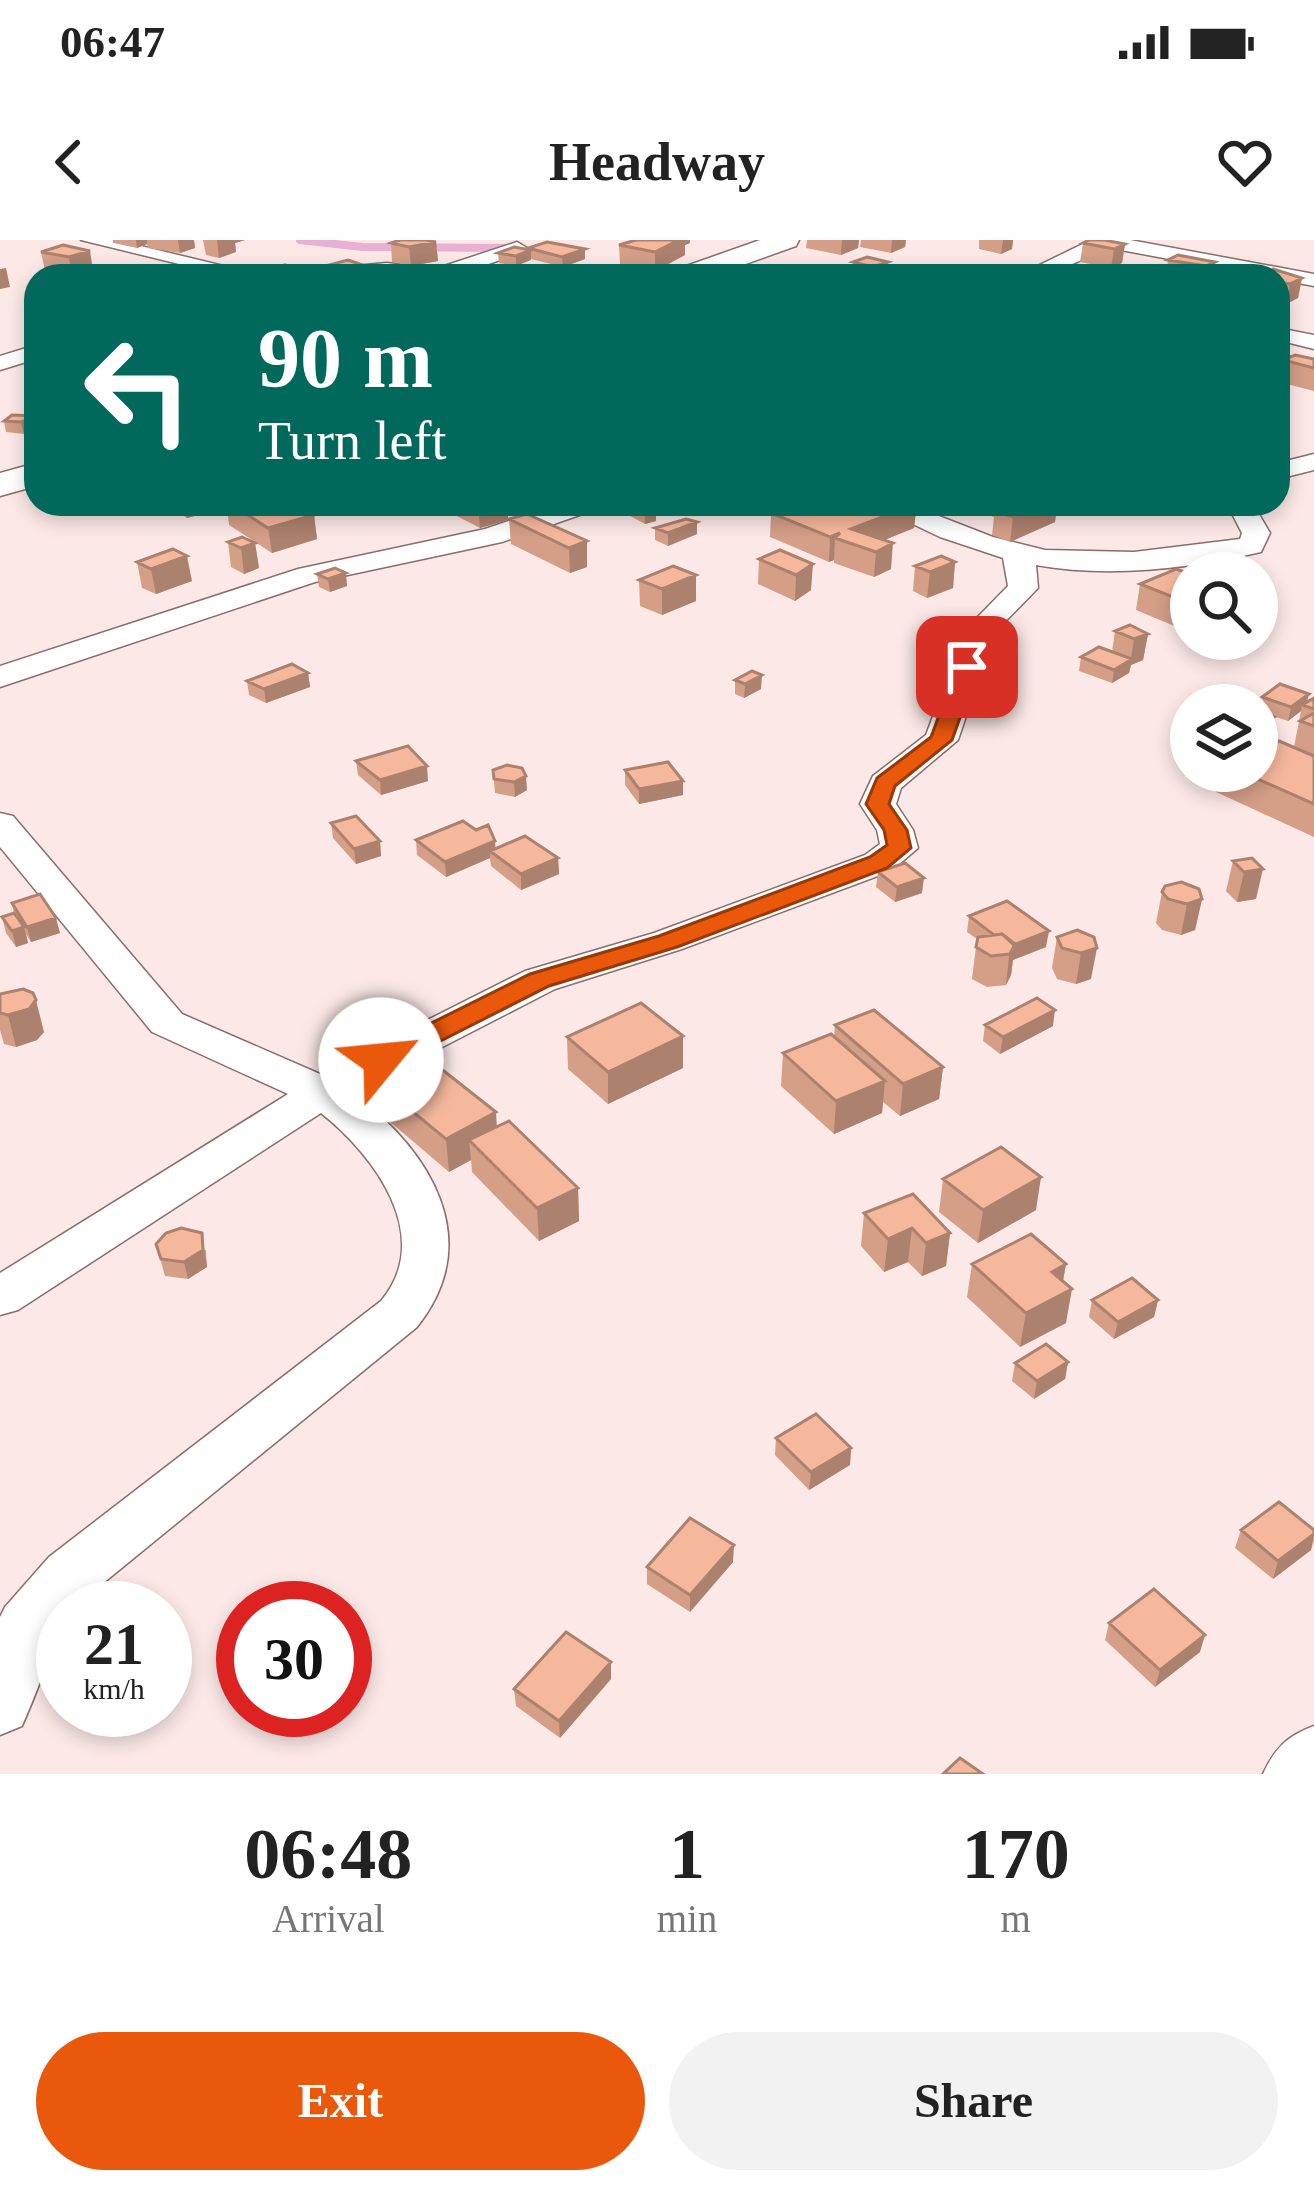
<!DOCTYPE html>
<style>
:root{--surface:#fff;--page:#f2f2f2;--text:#222;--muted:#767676;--accent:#ea580c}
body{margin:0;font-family:Georgia,serif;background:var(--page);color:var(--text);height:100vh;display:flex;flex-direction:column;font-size:45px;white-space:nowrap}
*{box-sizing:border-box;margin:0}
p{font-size:39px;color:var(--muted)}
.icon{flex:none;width:66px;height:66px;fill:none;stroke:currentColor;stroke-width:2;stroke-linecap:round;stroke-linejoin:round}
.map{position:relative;height:1534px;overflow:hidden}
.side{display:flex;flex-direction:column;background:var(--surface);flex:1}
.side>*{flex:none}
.top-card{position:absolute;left:24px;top:24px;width:1266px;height:252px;border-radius:36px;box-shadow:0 6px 18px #0003;background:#00695c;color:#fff;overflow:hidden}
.controls{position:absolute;left:1170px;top:312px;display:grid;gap:24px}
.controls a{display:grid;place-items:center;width:108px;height:108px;border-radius:50%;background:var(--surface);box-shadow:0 6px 18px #0003;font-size:60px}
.speed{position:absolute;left:36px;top:1341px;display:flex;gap:24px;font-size:60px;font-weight:700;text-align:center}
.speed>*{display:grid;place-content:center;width:156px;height:156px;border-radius:50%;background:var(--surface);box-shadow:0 6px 18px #0003;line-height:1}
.speed small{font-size:30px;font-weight:400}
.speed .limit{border:18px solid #d22;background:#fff;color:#111}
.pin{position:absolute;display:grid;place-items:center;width:102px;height:102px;color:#fff;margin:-51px;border-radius:24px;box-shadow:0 6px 18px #0006}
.me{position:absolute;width:132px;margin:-66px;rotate:62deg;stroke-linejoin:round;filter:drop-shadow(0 0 9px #0008)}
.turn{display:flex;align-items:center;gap:42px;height:252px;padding:0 36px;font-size:54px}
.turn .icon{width:156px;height:156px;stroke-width:2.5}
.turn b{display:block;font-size:84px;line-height:102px}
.eta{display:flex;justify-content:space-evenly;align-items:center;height:204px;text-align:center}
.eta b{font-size:72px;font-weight:700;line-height:84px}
.primary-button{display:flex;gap:24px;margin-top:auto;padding:24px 36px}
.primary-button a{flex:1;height:138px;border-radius:72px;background:var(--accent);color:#fff;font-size:48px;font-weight:700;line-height:138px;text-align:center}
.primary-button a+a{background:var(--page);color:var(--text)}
.status{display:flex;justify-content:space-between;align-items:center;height:84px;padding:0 60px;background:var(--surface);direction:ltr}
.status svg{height:33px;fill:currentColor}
header{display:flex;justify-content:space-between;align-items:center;height:156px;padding:0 36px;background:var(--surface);font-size:54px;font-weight:700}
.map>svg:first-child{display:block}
</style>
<div class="status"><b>06:47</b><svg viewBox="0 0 49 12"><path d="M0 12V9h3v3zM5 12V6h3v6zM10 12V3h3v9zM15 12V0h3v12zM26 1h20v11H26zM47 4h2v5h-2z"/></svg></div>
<header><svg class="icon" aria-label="back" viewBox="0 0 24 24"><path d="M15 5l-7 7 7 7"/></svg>Headway<svg class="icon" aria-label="heart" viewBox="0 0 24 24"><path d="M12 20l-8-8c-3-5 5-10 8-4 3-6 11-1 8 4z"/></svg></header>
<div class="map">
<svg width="1314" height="1534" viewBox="0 0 1314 1534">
<rect width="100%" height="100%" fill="#fce9e7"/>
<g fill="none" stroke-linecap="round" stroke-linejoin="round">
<path stroke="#e9b0d5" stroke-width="8" d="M300,0L362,7L516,8"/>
<g stroke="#896d6b" stroke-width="3">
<path id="street" d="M81,0H116L265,36H228Z
M1091,0H1130L1314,34V46L1110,8L1044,36H1017Z
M517,2L527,8L524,12L453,36H301L311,30L387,23L435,29Z
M1278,88L1314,95V109L1278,100Z
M36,105V119L0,130V116Z
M1314,214V230L1278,239V223Z
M559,264H598L594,270L502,302L315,342L0,447V426L298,329L485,289Z
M871,264H908L993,297L1045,310L1134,312L1240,299L1242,293L1227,264H1253L1270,293L1261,312C1190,329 1107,338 1036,325L1038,348L994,393L958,500L901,548L896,564L913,590L918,608L891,631L682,709L555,749L353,853C431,912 486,1000 417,1087L91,1353L78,1368H63C63,1386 32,1464 22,1486L0,1495V1377L5,1367L49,1317L381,1061C435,996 374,915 321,873L18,1070L0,1075V1033L288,854L152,792L0,607V573L13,576L182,774L320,834L525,731L654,693L865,615L880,604L877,590L860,564L873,536L926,495L965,390L1008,346L1003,318L940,297Z
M1314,1486V1534H1263C1275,1508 1287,1496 1314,1486Z"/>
</g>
<g stroke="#896d6b" stroke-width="3">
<path id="secondary" d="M760,0H799L796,6L712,36H671L675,30Z
M36,223V246L0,256V233Z"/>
</g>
<use href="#street" fill="#fff" fill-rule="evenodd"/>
<use href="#secondary" fill="#fff" fill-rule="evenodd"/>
</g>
<path fill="#d49e87" d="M113,0H194L195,8L180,13L148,8L147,4L137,8L113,3Z
M203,0H245L235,3L236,12L219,18L206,15Z
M807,0H859L858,8L841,15L806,8Z
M861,0H906L905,7L891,13L860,7Z
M979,0H1013L1012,9L1001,14L979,9Z
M436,2L438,21L411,26L392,22L391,3Z
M690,3L685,5V15L655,31L620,24L619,5Z
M1083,3L1125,4L1122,23L1111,28L1080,22Z
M63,5L93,30L74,36L45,31L41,12Z
M528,8L585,19L563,27L531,19L516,26L499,23L498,13Z
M867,17L887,36H852L853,22Z
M1168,20L1215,22L1212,36H1147L1166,34Z
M325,26L380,31L381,36H326Z
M1278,36L1302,38L1298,58L1286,64L1278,62Z
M1314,119V151L1279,142L1283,120Z
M36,129V145L28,143L25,132Z
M36,176V189L24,194L6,192L4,181Z
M163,264H295L314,275L317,299L272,313L229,285L227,267L187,278Z
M446,264H527V265L512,270L508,268V280L480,288L447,271Z
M619,264H645L656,281L645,284L619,270Z
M795,264H927L920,268L916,266L914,288L884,300L891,329L874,337L834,323V320L829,322L770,297L771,273Z
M993,264H1075V266L1066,270L1057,267L1055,282L1010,302L992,295L994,277L991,276Z
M509,279L587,301V327L570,333L511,304Z
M697,282V294L668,306L655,300V288Z
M228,302L255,303L259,328L244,334L231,327Z
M780,310L811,350L795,361L758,344L759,319Z
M137,322L192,341L156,354L142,348Z
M955,322L953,348L927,358L913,351L915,326Z
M317,334L347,346L330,352L319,347Z
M1191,334V393L1136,370L1140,344Z
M696,335V361L662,375L640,366L639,340Z
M1115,391L1148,394L1143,420L1131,425L1129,433L1112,443L1079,431L1081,417L1112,412Z
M308,433L310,447L266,463L249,455L247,441Z
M735,440L761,449L744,458L735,454Z
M1262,457L1307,462L1314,458V597L1216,552L1220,531H1257L1294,507L1301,471L1288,481L1264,473L1270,491L1259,471Z
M356,521L428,541L381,555L358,535Z
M493,530L527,550L515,557L495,553Z
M625,530L683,555L639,564L625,545Z
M331,583L380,601L381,616L356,624L333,598Z
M416,600L496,608L558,618L559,634L521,650L491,626L490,618L446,637L417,615Z
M1252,618L1256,659L1237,662L1226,651L1233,621Z
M878,632L922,653L895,662L876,647Z
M1162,652L1202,659L1195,690L1181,695L1162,690L1156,683Z
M12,663L60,693L31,702L26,694L28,703L16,707L6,693L2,677L14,674Z
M969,676L1046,707L1013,720L1011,735L1006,745L987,747L972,739L977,699L967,692Z
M1077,690L1091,739L1076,744L1057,739L1052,728L1057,697Z
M0,754L44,792L37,800L16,807L4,804L0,790Z
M835,785L943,827L939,859L900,876L883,862L882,873L834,894L781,846L783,813L834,797Z
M985,785L1053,786L1000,814L983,801Z
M567,797L683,828L608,864L568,829Z
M385,849L497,887L578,948L579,981L539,1001L472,932L471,920L449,932L389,881Z
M943,939L1036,970L978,1003L939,972Z
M864,973L950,993L946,1026L922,1036L908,1022L884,1032L861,1006Z
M156,1004L206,1010L207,1027L188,1039L165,1036Z
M972,1024H1066L1063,1041L1066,1083L1020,1107L967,1057Z
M1092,1060H1158L1154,1077L1114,1099L1089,1077Z
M1068,1122L1065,1139L1034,1159L1012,1141L1015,1123Z
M776,1198L851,1208L850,1225L809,1250L775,1215Z
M1241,1290H1314V1300L1311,1310L1273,1339L1235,1308Z
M733,1322L690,1372L647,1344V1327Z
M1109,1383L1200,1412L1155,1447L1105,1400Z
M611,1439L560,1498L516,1466L514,1449Z"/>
<path fill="#ac816e" d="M136,0H147V4L137,8Z
M178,0H194L195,8L180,13Z
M217,0H245L235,3L236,12L219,18Z
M678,0H690V3L685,5V15L655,31V12Z
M842,0H859L858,8L841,15Z
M892,0H906L905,7L891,13Z
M1003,0H1013L1012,9L1001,14Z
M436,2L438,21L411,26L409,7Z
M1125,4L1122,23L1111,28L1114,9Z
M585,9V19L563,27L562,17Z
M531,10V20L516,26V16Z
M90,11L93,30L72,36L69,17Z
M888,22L887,36H873V27Z
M1215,22L1212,36H1205L1206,26Z
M6,28L10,47L0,49V29Z
M1302,38L1298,58L1286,64L1290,44Z
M36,177V189L24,194L21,182Z
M185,264H226L227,267L187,278Z
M478,264H508V280L480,288Z
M512,264H527V265L512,270Z
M917,264L914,288L865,308L851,289Z
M1044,264H1057L1055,282L1010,302L1013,277Z
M656,269V281L645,284V272Z
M314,275L317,299L272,313L268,288Z
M697,282V294L668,306V293Z
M840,293L835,298L834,320L829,322L830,297Z
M587,301V327L570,333L569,308Z
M255,303L259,328L244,334L241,308Z
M893,303L891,329L874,337L876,312Z
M187,316L192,341L156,354L151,329Z
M955,322L953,348L927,358L930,332Z
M813,324L811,350L795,361L796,335Z
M346,333L347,346L330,352L328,339Z
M696,335V361L662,375V349Z
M1148,394L1143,420L1131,425L1129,433L1112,443L1114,430L1131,419L1134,399Z
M308,433L310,447L266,463L264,449Z
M762,435L761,449L744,458L745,444Z
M1309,454L1306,466L1302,465L1301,471L1288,481L1291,467Z
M1274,477L1270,491L1257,498V486Z
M427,526L428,541L381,555L380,540Z
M526,536L527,550L515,557L514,542Z
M683,541V555L639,564V549Z
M380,601L381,616L356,624L354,609Z
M495,601L496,616L490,611V618L446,637L445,622Z
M558,618L559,634L521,650V634Z
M1263,629L1256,659L1237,662L1244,632Z
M924,638L922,653L895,662L897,647Z
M1202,659L1195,690L1181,695L1187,664Z
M56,678L60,693L31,702L27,687Z
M24,687L28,703L16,707L12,691Z
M1049,691L1046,707L1013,720L1011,735L1006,745L1010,707Z
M1097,708L1091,739L1076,744L1081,713Z
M36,760L44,792L37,800L16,807L8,775Z
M1055,770L1053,786L1000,814L1003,797Z
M683,796V828L608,864V832Z
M943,827L939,859L900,876L903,844Z
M885,841L882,873L834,894L836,861Z
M496,872L498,905L469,900L471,920L449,932L446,899Z
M1041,937L1036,970L978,1003L983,970Z
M578,948L579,981L539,1001L537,968Z
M912,988L908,1022L884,1032L888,999Z
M202,993L207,1027L188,1039L184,1022Z
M950,993L946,1026L922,1036L926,1003Z
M1066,1024L1060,1056L1072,1049L1066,1083L1020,1107L1026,1073L1052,1032Z
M1158,1060L1154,1077L1114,1099L1118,1082Z
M1068,1122L1065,1139L1034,1159L1037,1141Z
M851,1208L850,1225L809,1250L811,1232Z
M1314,1294L1311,1310L1273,1339L1278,1321Z
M734,1305L733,1322L690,1372V1355Z
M1205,1395L1200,1412L1155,1447L1160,1430Z
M611,1422V1439L560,1498L559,1481Z"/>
<path fill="#f6b89d" stroke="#ac816e" stroke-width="3" d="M400,0H425L436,2L409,7L391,3Z
M636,0H679L655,12L619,5Z
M1089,0H1104L1125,4L1114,9L1083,3Z
M547,2L585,9L562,17L528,8Z
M63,5L90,11L69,17L41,12Z
M514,7L531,10L516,16L498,13Z
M1178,15L1215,22L1206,26L1168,20Z
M867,17L888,22L873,27L853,22Z
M348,20L380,31L360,36H340L330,33L339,30L325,26Z
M285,25L315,33L303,36L283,31Z
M1273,29L1302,38L1290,44L1278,42V36H1258Z
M1158,32L1176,36H1147Z
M1295,115L1314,119V128L1283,120Z
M12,175L36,176V177L21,182L4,181Z
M231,264H295L314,275L268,288Z
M631,264H645L656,269L645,272Z
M795,264H916L851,289L893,303L876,312L835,298L840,293L830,297L771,273Z
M1011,264H1044L1013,277L995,271Z
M527,274L587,301L569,308L509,279Z
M686,279L697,282L668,293L655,288Z
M242,297L255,303L241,308L228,302Z
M173,309L187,316L151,329L137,322Z
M780,310L813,324L796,335L759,319Z
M941,316L955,322L930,332L915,326Z
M673,326L696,335L662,349L639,340Z
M335,328L346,333L328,339L317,334Z
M1176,329L1191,334V364L1140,344Z
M1130,385L1148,394L1134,399L1115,391Z
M1099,407L1132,419L1114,430L1081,417Z
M292,424L308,433L264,449L247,441Z
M752,431L762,435L745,444L735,440Z
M1280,444L1309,454L1291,467L1262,457Z
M1229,458L1245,465H1214Z
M1314,458V469L1302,465Z
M1257,470L1274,477L1257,486Z
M1314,473V486L1300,481Z
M1279,501L1314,516V564L1240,531H1257V516Z
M408,506L427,526L380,540L356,521Z
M668,522L683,541L639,549L625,530Z
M507,525L522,528L526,536L514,542L494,539L493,530Z
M356,576L380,601L354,609L331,583Z
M463,581L476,590L488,585L495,601L445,622L416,600Z
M525,596L558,618L521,634L490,611Z
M1252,618L1263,629L1244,632L1233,621Z
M905,623L924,638L897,647L878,632Z
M1181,642L1199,649L1202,659L1187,664L1168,659L1162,652L1165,646Z
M40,654L56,678L27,687L12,663Z
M1007,661L1049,691L1014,705L1002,694L994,695L969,676Z
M14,673L24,687L12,691L2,677Z
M1077,690L1094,697L1097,708L1081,713L1062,708L1057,697Z
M1002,694L1015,704L1010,714L991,716L976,707L978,697Z
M23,749L33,753L36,760L29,769L8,775L0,773V754Z
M1037,758L1055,770L1003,797L985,785Z
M641,763L683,796L608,832L567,797Z
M874,770L943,827L903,844L835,785Z
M831,794L885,841L836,861L783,813Z
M435,824L496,872L446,899L385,849Z
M509,881L578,948L537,968L469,900Z
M1001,907L1041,937L983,970L943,939Z
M913,954L950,993L926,1003L912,988L888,999L864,973Z
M181,988L202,993L203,1010L184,1022L161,1019L156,1004L166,993Z
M1031,994L1066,1024L1052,1032L1072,1049L1026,1073L972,1024Z
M1132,1038L1158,1060L1118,1082L1092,1060Z
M1046,1104L1068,1122L1037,1141L1015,1123Z
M816,1174L851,1208L811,1232L776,1198Z
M1279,1262L1314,1290V1294L1278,1321L1241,1290Z
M690,1278L734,1305L690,1355L647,1327Z
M1154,1349L1205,1395L1160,1430L1109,1383Z
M566,1392L611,1422L559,1481L514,1449Z
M960,1518L983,1534H943Z"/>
<path fill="#ea580c" stroke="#983908" stroke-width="3" d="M967,420L978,427L952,500L895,546L889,564L907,590L911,608L887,628L677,707L549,746L391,826H371L367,820L371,813L530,734L659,696L870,617L887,605L884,590L866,564L877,538L931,497L957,427Z"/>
</svg>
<div class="controls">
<a><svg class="icon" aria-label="search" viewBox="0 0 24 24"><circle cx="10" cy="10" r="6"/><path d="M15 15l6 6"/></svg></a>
<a><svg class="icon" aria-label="layers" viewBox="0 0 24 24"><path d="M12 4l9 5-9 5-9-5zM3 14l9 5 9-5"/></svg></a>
</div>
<div class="speed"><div>21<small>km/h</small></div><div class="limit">30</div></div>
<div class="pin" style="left:967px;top:427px;background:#d93025"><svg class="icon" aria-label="arrive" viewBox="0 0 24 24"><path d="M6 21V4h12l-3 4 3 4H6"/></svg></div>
<svg class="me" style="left:381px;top:820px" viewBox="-20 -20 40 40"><circle r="19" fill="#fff"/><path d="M0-13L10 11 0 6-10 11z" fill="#ea580c"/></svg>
<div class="top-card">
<div class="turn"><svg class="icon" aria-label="left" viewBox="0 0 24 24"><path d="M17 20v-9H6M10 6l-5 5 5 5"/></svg><div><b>90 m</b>Turn left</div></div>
</div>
</div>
<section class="side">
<div class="eta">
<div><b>06:48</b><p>Arrival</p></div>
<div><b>1</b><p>min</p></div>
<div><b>170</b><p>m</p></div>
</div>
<div class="primary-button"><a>Exit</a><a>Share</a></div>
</section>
